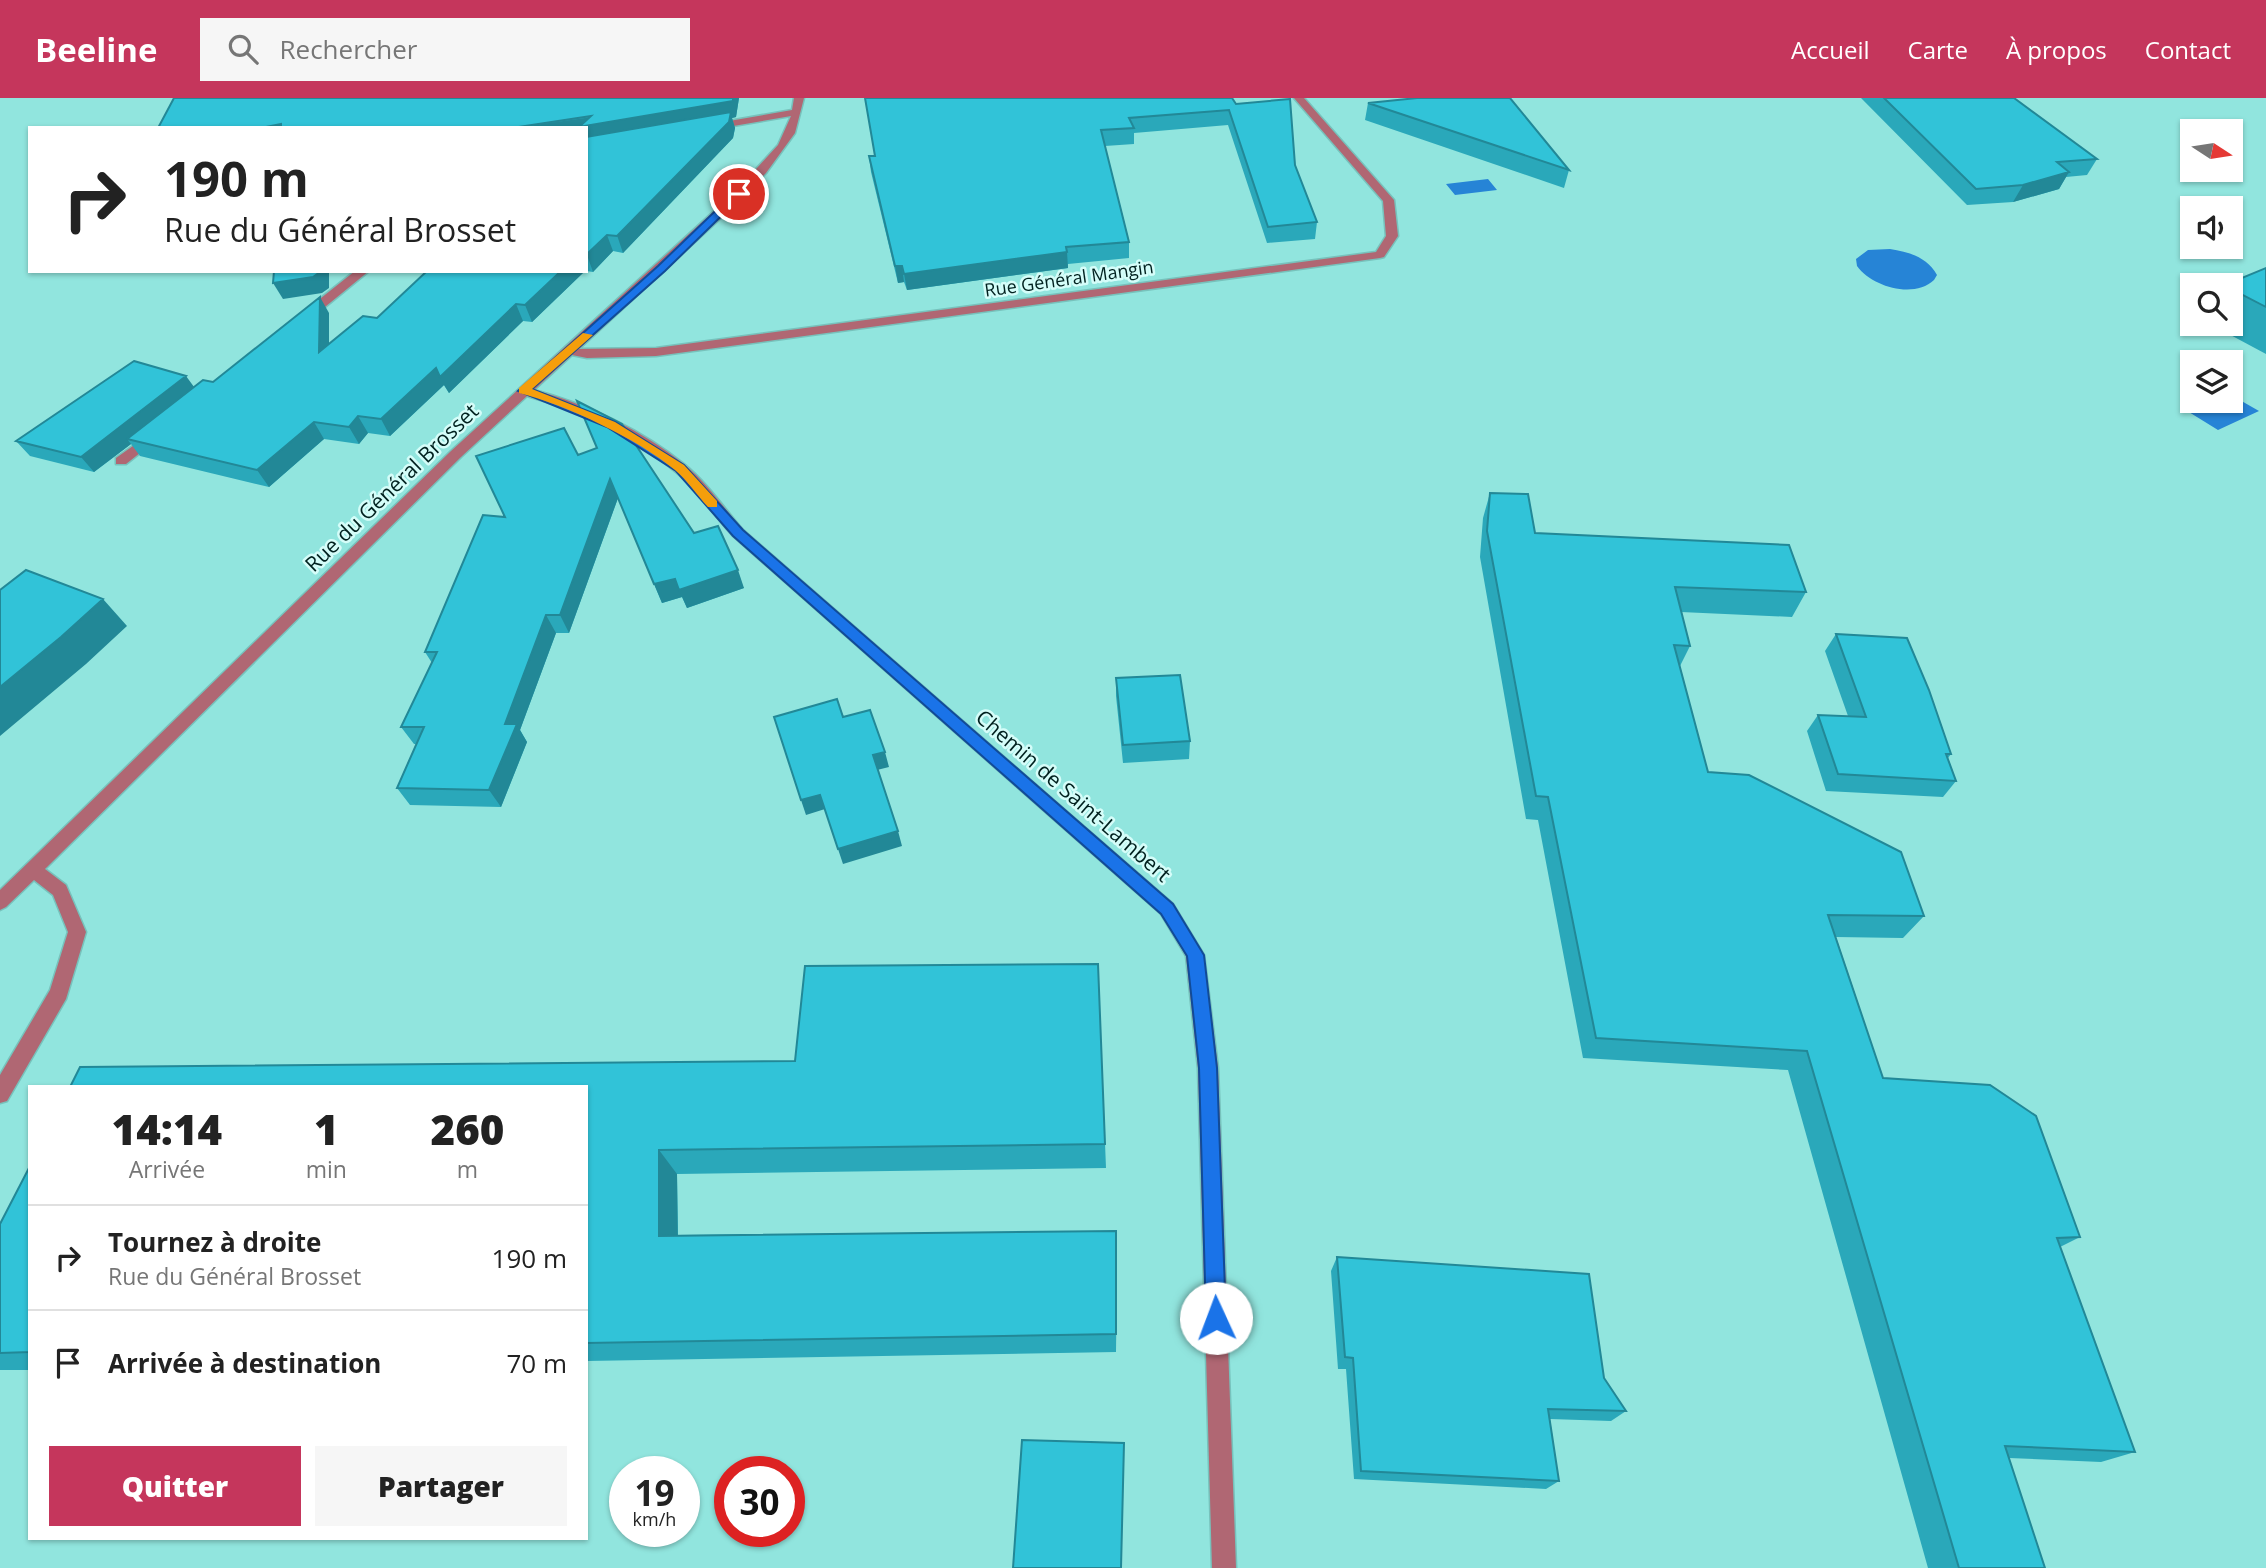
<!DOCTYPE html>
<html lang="fr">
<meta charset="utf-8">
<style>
:root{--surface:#fff;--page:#f6f6f6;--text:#222;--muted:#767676;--line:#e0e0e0;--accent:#c5365c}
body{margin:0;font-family:"Open Sans",sans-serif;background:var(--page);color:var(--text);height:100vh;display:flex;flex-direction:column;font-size:26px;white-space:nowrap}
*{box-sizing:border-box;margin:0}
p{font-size:23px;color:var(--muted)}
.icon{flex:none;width:38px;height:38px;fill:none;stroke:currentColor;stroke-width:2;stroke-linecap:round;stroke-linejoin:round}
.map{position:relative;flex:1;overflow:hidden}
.details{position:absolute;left:28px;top:987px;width:560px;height:455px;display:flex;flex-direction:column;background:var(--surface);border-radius:0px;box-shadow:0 2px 5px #0004}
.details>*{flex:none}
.guide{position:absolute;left:28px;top:28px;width:560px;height:147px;border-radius:0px;box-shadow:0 2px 5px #0004;background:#fff;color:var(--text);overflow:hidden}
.needle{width:46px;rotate:102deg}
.buttons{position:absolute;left:2180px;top:21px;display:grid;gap:14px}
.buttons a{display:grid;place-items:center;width:63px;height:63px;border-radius:0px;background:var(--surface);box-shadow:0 2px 5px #0004;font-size:35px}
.speed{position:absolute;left:609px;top:1358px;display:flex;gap:14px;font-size:35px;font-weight:700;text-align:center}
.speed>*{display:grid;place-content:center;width:91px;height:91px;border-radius:50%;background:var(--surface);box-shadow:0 2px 5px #0004;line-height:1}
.speed small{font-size:18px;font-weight:400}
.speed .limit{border:10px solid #d22;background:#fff;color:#111}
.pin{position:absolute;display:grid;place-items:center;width:60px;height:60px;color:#fff;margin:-30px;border:4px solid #fff;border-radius:50%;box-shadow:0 2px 7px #0007}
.me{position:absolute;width:77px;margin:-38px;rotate:358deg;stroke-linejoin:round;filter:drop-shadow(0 0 5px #0008)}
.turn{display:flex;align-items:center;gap:24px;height:147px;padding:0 21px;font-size:32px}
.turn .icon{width:91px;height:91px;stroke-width:2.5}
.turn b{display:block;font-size:49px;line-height:60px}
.eta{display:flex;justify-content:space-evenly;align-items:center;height:119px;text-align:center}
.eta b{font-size:42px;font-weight:800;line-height:49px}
.primary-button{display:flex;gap:14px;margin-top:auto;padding:14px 21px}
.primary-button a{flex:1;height:80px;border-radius:0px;background:var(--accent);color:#fff;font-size:28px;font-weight:800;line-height:80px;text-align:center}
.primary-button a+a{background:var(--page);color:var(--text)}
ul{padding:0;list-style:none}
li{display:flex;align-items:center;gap:21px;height:105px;padding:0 21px;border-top:2px solid var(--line)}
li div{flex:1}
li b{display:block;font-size:26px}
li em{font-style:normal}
header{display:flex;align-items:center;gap:42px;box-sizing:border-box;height:98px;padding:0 35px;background:var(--accent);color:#fff}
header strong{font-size:33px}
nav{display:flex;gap:38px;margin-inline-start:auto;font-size:24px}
.search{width:490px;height:63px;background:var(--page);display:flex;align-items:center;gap:18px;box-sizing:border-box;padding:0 24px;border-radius:0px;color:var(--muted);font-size:26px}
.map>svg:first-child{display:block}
</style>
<header>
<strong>Beeline</strong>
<div class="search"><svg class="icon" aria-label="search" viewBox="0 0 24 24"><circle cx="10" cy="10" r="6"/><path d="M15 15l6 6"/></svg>Rechercher</div>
<nav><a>Accueil</a><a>Carte</a><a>À propos</a><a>Contact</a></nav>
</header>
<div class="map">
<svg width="2266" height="1470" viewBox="0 0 2266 1470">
<rect width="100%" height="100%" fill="#91e5de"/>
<path fill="#2684d6" d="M1488,81L1497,92L1455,97L1446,86Z
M1890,151C1909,154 1927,159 1937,177L1934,182C1914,201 1872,189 1857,168L1856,161L1868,152Z
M2231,297L2259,313L2218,332L2184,311L2203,303H2231Z"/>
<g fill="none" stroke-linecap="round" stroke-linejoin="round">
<g stroke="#77c2bc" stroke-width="3">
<path id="minor" d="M794,0H804L795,35L766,75L723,118L579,251L656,250L1376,154L1386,138L1383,103L1294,0H1304L1394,102L1398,138L1384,159L1380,160L656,258L587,260L572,257L534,292C587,306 642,332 685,367C707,385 724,410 743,432L1173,806L1204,857L1218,970L1236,1470H1212L1198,970L1186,858L1161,816L733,438C714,417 698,392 676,374C635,339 579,312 527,298L461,359L45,771L66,787L86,834L66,901L7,1003L0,1005V977L50,892L68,834L53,797L34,782L6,809L0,812V792L451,353L736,93L778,47L791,18L710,32L705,29L706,27L792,12Z
M355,173H369L309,222H301V216Z
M154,333L161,337L159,340L126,366H116V360Z"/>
</g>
<use href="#minor" fill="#b06773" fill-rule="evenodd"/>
</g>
<path fill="#2aa8ba" d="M174,0H739L736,19L732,20L735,30L733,40L623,155L613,153L593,174L586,173V30Z
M865,0L1236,6L1295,67L1317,124L1315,141L1267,145L1228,27L1134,35V46L1105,48L1129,144V160L1068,166V170L907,192L904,184L898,185L871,74L869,58H875Z
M1861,0H2014L2097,61L2087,77L2066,79L2059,91L2013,104L1967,107Z
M1368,5L1569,72L1564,90L1365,22Z
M2266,170V256L2210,226H2231V187Z
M585,173L532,224L523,223L449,295L444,287L390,338L368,335L359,346L324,341L269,389L140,358L131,346L94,374L30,358L16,343L213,284L329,215V246L377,220Z
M578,357L694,435L744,490L687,510L682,499L662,505L618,400L569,535H556L520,632L527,644L501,709L410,707L397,690L416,646H414L401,629L432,565L425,554L505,419Z
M1490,395L1535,435L1806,494L1792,519L1681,514L1690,548L1680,568L1708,674L1924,818L1903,840L1836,839L1883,980L2080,1139L2060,1149L2135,1354L2101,1364L2009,1360L2045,1470H1928L1788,972L1583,960L1538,722L1526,721L1480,459L1483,420Z
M1836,536L1951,656L1948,660L1956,683L1943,699L1826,693L1807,633L1818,617L1848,618L1825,553Z
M1116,580L1190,643L1189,661L1123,665L1116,598Z
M1098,866L1106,1070L677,1076L678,1137L1116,1133V1254L586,1263V989L795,963Z
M30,1068V1272H0V1126Z
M1337,1159L1604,1280L1626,1313L1611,1323L1550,1321L1559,1383L1546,1391L1354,1381L1346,1271H1338L1331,1173Z"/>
<path fill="#228897" d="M733,0H739L736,19L732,20L735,30L733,40L623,155L586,45V30H512Z
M281,26L283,30H261Z
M2069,74L2059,91L2013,104L2023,87Z
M607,137L613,153L593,174L587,157Z
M1067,154L1068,170L907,192L904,176Z
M895,168H902L904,184L898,185Z
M320,173H329V190L322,195L283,201L273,185Z
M561,173H585L532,224L525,207Z
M320,199L329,215V271L319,254Z
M516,206L523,223L449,295L444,287L390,338L381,321L436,270Z
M186,278L197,293L127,341L131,346L94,374L81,359Z
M358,318L368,335L359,346L349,329Z
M314,324L324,341L269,389L257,372Z
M610,381L618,400L569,535L560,517Z
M738,472L744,490L687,510L679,492Z
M675,481L682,499L662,505L654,486Z
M103,501L127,528L86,566L0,638V589Z
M546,517L556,535L520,632L527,644L501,709L489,692L505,626Z
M885,654L889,669L877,672L873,657Z
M820,697L825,711L806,717L801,702Z
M898,733L902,748L843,766L838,751Z
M659,1052L677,1076L678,1159L659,1138Z
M1116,1133L1117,1154L1116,1254Z"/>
<path fill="#31c3d8" stroke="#228897" stroke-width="2" d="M174,0H733V3L579,29L591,18L512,30H281V26L261,30H158Z
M865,0H1232L1236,6L1290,1L1295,67L1317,124L1268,129L1229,12L1129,20L1134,30L1101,32L1129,144L1066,149L1067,154L904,176L902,168H895L869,58H875Z
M1417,0H1510L1569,72L1368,5Z
M1884,0H2014L2097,61L2057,64L2069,74L2023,87L1976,91Z
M731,14L729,24L617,138L607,137L586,157V39Z
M2266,170V209L2231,191V187H2225Z
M274,173H320V174L313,179L273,185Z
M427,173H561L525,207L516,206L440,279L436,270L381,321L358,318L349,329L314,324L257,372L127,341L203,282L213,284L320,199L319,254L363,218L377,220Z
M134,263L186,278L81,359L16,343Z
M577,303L622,326L694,435L718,428L738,472L679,492L675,481L654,486L610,381L560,517H546L505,626H517L489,692L397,690L424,629H401L437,554H425L483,417L505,419L476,358L564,330L578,357L597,350Z
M1490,395L1528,396L1535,435L1789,447L1806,494L1675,489L1690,548L1674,547L1708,674L1749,677L1901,754L1924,818L1828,817L1883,980L1990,987L2036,1018L2080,1139L2057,1140L2135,1354L2005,1348L2045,1470H1959L1807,953L1596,940L1548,699L1536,698L1487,433Z
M26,472L103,501L61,539L0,589V492Z
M1836,536L1907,540L1929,592L1951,656H1946L1956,683L1838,676L1818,617L1866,619Z
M1180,577L1190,643L1123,647L1116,580Z
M837,601L843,619L870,612L885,654L873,657L898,733L838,751L820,697L801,702L774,619Z
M1098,866L1105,1046L659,1052V1138L1116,1133V1236L586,1245V989H70L80,969L795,963L805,868Z
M30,1068V1254L0,1255V1126Z
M1337,1159L1589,1176L1604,1280L1626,1313L1548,1311L1559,1383L1361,1373L1353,1260L1345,1259Z
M1022,1342L1124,1345L1121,1470H1013Z"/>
<path fill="#1a73e8" stroke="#114b97" stroke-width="2" d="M735,94L744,96L665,173L532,291L615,324L684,367L743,432L1173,806L1204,857L1217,970L1226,1220L1223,1227L1216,1230L1209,1227L1206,1220L1199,970L1187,858L1161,816L733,438L676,373L607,329L518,293L658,168Z"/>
<path fill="#f59e0b" d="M583,235L593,237L532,291L615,324L684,367L717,403V409H708C697,397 687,382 675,372C637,341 567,307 519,295V290Z"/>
<g text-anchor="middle" stroke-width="5" stroke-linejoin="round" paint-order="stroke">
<g font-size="18" fill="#00211f" stroke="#d5fdf9">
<text transform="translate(1069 181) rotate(-8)" y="6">Rue Général Mangin</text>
</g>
<g font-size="21" fill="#00211f" stroke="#d5fdf9">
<text transform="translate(392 390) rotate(-44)" y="7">Rue du Général Brosset</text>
<text transform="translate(1073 698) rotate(41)" y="7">Chemin de Saint-Lambert</text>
</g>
</g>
</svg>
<div class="buttons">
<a><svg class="needle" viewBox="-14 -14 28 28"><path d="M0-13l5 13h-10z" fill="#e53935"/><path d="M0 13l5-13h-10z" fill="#767676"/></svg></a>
<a><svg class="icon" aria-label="sound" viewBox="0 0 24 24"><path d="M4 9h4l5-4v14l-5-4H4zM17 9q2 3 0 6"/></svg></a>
<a><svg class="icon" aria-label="search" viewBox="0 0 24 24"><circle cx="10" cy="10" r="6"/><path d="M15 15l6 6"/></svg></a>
<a><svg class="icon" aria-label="layers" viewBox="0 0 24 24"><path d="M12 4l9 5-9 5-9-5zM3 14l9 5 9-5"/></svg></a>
</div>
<div class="speed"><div>19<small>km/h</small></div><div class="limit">30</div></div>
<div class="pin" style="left:739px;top:96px;background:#d93025"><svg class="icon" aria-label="arrive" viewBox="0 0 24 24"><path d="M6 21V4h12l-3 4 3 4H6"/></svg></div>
<svg class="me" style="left:1216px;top:1220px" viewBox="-20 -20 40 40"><circle r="19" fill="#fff"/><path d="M0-13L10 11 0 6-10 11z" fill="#1a73e8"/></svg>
<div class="guide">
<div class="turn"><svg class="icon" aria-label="right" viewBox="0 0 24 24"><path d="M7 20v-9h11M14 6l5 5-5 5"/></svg><div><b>190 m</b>Rue du Général Brosset</div></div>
</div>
<section class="details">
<div class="eta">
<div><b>14:14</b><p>Arrivée</p></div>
<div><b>1</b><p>min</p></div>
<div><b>260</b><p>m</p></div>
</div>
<ul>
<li><svg class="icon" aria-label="right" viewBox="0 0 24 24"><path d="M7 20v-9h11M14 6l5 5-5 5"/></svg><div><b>Tournez à droite</b><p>Rue du Général Brosset</p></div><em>190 m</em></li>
<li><svg class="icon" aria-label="arrive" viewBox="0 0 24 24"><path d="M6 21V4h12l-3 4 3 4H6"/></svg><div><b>Arrivée à destination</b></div><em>70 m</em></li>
</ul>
<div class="primary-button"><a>Quitter</a><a>Partager</a></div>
</section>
</div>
